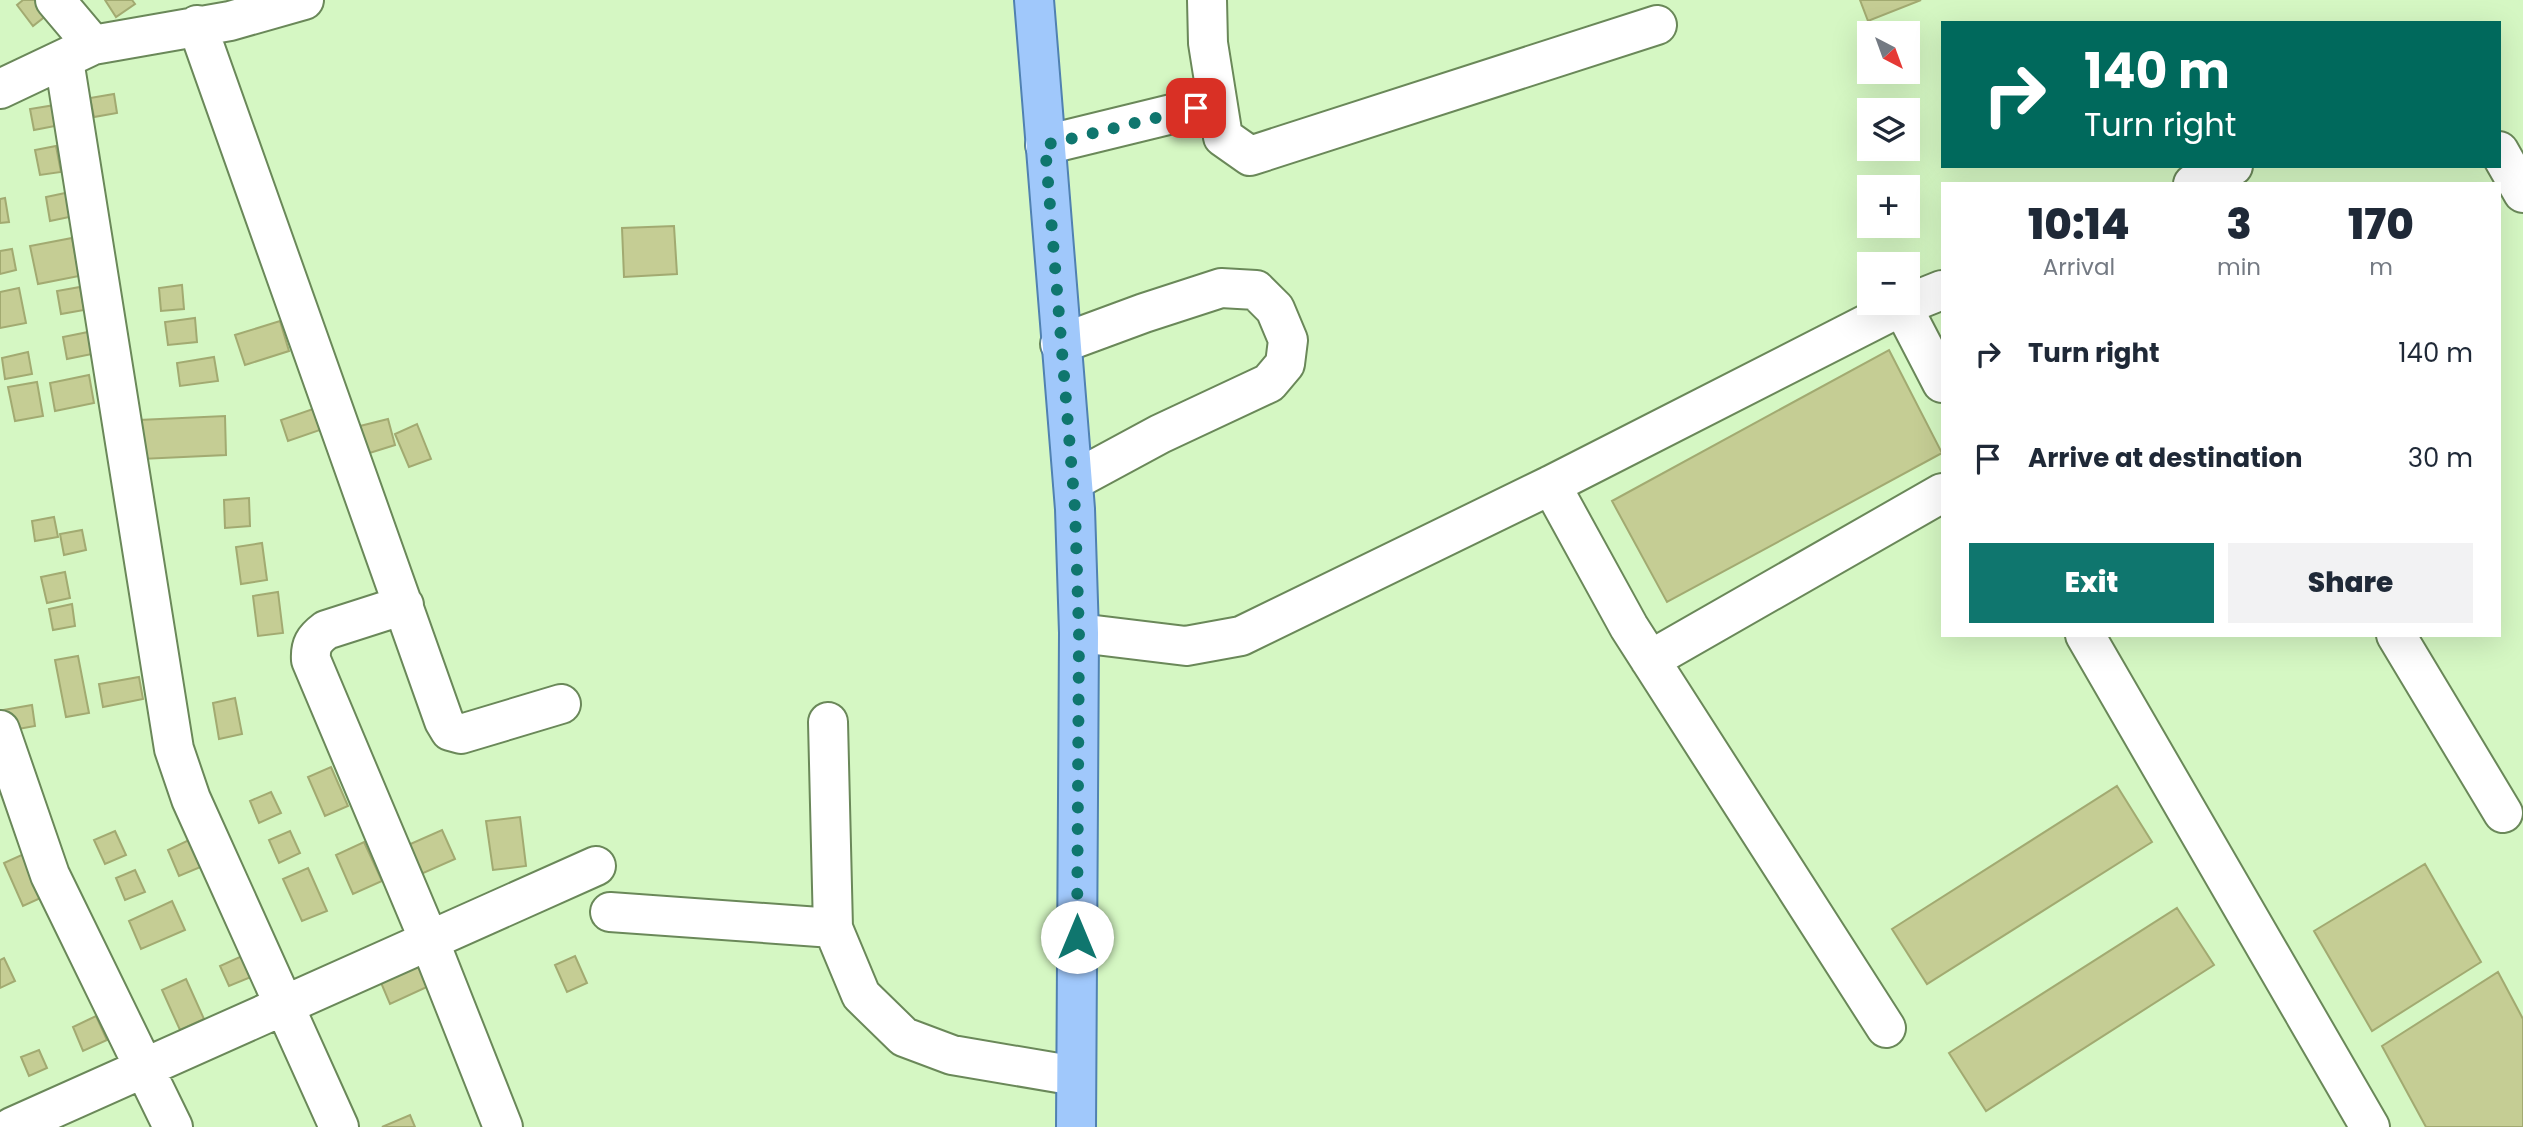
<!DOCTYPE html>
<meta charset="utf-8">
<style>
:root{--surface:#fff;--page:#f2f2f3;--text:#1f2937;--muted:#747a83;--accent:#0f766e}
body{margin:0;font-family:Poppins,sans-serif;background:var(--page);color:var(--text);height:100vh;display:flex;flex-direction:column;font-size:26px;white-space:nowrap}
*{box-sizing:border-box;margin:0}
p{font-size:23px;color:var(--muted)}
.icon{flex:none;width:38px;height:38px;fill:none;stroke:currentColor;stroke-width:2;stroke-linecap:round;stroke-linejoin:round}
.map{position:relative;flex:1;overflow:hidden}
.side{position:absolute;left:1941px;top:182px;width:560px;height:455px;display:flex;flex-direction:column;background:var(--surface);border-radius:0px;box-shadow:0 7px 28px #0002}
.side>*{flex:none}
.hud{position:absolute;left:1941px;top:21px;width:560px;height:147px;border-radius:0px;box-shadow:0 7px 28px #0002;background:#00695c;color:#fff;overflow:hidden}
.needle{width:46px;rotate:139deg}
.controls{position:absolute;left:1857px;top:21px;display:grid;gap:14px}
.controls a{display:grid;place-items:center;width:63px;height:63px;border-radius:0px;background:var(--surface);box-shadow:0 7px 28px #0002;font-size:35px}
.pin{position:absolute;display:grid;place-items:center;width:60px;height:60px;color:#fff;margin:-30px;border-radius:14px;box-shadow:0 4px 10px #0006}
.me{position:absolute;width:77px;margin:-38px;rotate:0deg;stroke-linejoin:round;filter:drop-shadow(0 0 5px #0008)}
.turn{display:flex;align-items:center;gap:24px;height:147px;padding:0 28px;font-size:32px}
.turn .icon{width:91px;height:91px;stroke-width:2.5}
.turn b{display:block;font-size:49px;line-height:60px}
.eta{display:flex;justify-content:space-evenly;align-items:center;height:119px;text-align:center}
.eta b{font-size:42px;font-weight:800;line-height:49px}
.action{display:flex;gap:14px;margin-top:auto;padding:14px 28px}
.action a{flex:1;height:80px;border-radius:0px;background:var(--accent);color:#fff;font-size:28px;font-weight:800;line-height:80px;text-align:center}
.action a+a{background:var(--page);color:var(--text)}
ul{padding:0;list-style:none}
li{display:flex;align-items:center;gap:21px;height:105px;padding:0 28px}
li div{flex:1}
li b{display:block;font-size:26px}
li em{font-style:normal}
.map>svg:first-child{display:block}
</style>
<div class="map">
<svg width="2523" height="1127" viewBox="0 0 2523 1127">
<rect width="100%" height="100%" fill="#d5f7c3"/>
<path fill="#c5cd94" stroke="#a2aa71" stroke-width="2" d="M23,0H43L52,11L33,26L17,5Z
M105,0H132L135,4L116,17Z
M1860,0H1921L1868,21Z
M114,94L117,113L94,117L90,98Z
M55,105L60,125L34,130L30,109Z
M56,146L61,172L40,175L35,150Z
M70,192L74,216L50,221L46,197Z
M5,198L9,222L0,223V199Z
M674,226L677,274L624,277L622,228Z
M72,238L79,276L38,284L30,246Z
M12,249L16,270L0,274V251Z
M182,285L184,309L161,311L159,288Z
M80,287L84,310L61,314L57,291Z
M19,288L26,323L0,328V292Z
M195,318L197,342L168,345L165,322Z
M280,321L289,351L245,365L235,335Z
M88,332L92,354L67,359L63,337Z
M1889,350L1942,453L1667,602L1612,501Z
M28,352L32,374L5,379L2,358Z
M214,357L218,381L180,386L177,363Z
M89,375L94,403L55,411L50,383Z
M37,382L43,416L15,421L8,387Z
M313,409L320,430L288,441L281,420Z
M225,416L226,455L141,459L139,420Z
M388,419L395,445L360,456L352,428Z
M417,424L431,459L409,467L395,434Z
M249,498L250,526L225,528L224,500Z
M54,517L58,537L35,541L32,521Z
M82,530L86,550L64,555L60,534Z
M262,543L267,580L241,584L236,547Z
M65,572L70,598L47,603L41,577Z
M278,592L283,633L258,636L253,596Z
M72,604L75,626L53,630L49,609Z
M78,656L89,713L66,717L55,660Z
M139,677L143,699L103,707L99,684Z
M235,698L242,734L219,739L213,703Z
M32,705L35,726L7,731L3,710Z
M331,767L348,806L325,816L308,777Z
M2117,786L2152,842L1927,984L1892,929Z
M271,792L281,813L259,823L250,801Z
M520,817L526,866L493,870L486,821Z
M442,830L455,859L412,878L399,849Z
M115,831L126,855L105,864L94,840Z
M290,831L300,853L279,863L269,840Z
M191,839L203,866L179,876L168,850Z
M364,842L382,881L353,894L336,855Z
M26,853L45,896L23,906L4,863Z
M2425,864L2481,962L2372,1031L2314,931Z
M308,868L327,911L302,921L283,879Z
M135,870L145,892L125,900L116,878Z
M172,901L185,930L141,949L129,921Z
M2177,908L2214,965L1986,1111L1949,1053Z
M242,956L251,977L229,986L220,966Z
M575,956L587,983L567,992L555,965Z
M4,958L15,981L0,988V960Z
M418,962L429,986L390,1004L379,978Z
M2498,972L2523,1019V1127H2426L2382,1046Z
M186,979L204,1019L180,1030L162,990Z
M96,1016L107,1040L83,1051L73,1027Z
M39,1050L47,1068L29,1076L21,1057Z
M410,1115L415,1127H382Z"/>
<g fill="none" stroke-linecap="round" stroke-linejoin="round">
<g stroke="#6a8859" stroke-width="42">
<path id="minor" d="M55,0L93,45
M1207,0L1208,43L1223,137L1250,156L1657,25
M197,25L444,721L450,731L461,734L561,704
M64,60L174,749L191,799L339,1127
M0,89L93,45L230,21L304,0
M1045,145L1217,103
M2499,151L2523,193
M2193,184L2233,166
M1902,306L1942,290
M1060,344L1144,313L1221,288L1256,290L1275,309L1288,340L1285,364L1269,383L1160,434L1073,481
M1551,485L1629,627L1886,1028
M404,605L326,630C314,639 310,645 311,660L429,940L503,1127
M1079,633L1186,646L1241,636L1551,485L1902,306L1942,383
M2085,635L2370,1127
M2396,635L2503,813
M1650,660L1942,493
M828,722L833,928L861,995L904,1037L952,1055L1076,1076
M0,730L50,875L173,1127
M610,912L833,928
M12,1127L596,866"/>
</g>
<g stroke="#5081b1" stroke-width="42">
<path id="major" d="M1034,0L1075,509L1079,633L1076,1127"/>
</g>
<use href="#minor" stroke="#fff" stroke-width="38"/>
<use href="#major" stroke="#a0c8fb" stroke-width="38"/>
</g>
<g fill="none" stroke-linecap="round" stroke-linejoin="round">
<path stroke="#0f766e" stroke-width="12" stroke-dasharray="0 21.6" d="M1077,937L1079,633L1075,509L1045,145L1196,108"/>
</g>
</svg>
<div class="controls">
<a><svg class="needle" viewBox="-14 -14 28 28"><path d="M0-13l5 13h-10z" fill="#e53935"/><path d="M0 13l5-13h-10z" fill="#747a83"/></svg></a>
<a><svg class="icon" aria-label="layers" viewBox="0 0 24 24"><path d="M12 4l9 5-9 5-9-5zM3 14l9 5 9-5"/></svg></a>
<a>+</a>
<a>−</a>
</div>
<div class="pin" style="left:1196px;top:108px;background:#d93025"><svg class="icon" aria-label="arrive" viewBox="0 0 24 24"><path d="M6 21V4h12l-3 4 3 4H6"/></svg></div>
<svg class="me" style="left:1077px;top:937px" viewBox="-20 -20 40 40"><circle r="19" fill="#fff"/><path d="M0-13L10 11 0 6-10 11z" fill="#0f766e"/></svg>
<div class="hud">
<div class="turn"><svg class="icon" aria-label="right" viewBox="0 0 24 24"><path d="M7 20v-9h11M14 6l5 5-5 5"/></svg><div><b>140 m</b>Turn right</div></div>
</div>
<section class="side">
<div class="eta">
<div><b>10:14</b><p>Arrival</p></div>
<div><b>3</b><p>min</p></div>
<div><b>170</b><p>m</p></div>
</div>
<ul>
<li><svg class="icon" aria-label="right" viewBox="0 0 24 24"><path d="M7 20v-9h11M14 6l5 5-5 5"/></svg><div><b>Turn right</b></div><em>140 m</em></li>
<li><svg class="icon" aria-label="arrive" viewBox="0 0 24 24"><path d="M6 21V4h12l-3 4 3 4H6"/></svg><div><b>Arrive at destination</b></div><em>30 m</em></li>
</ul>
<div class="action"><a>Exit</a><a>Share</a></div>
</section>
</div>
